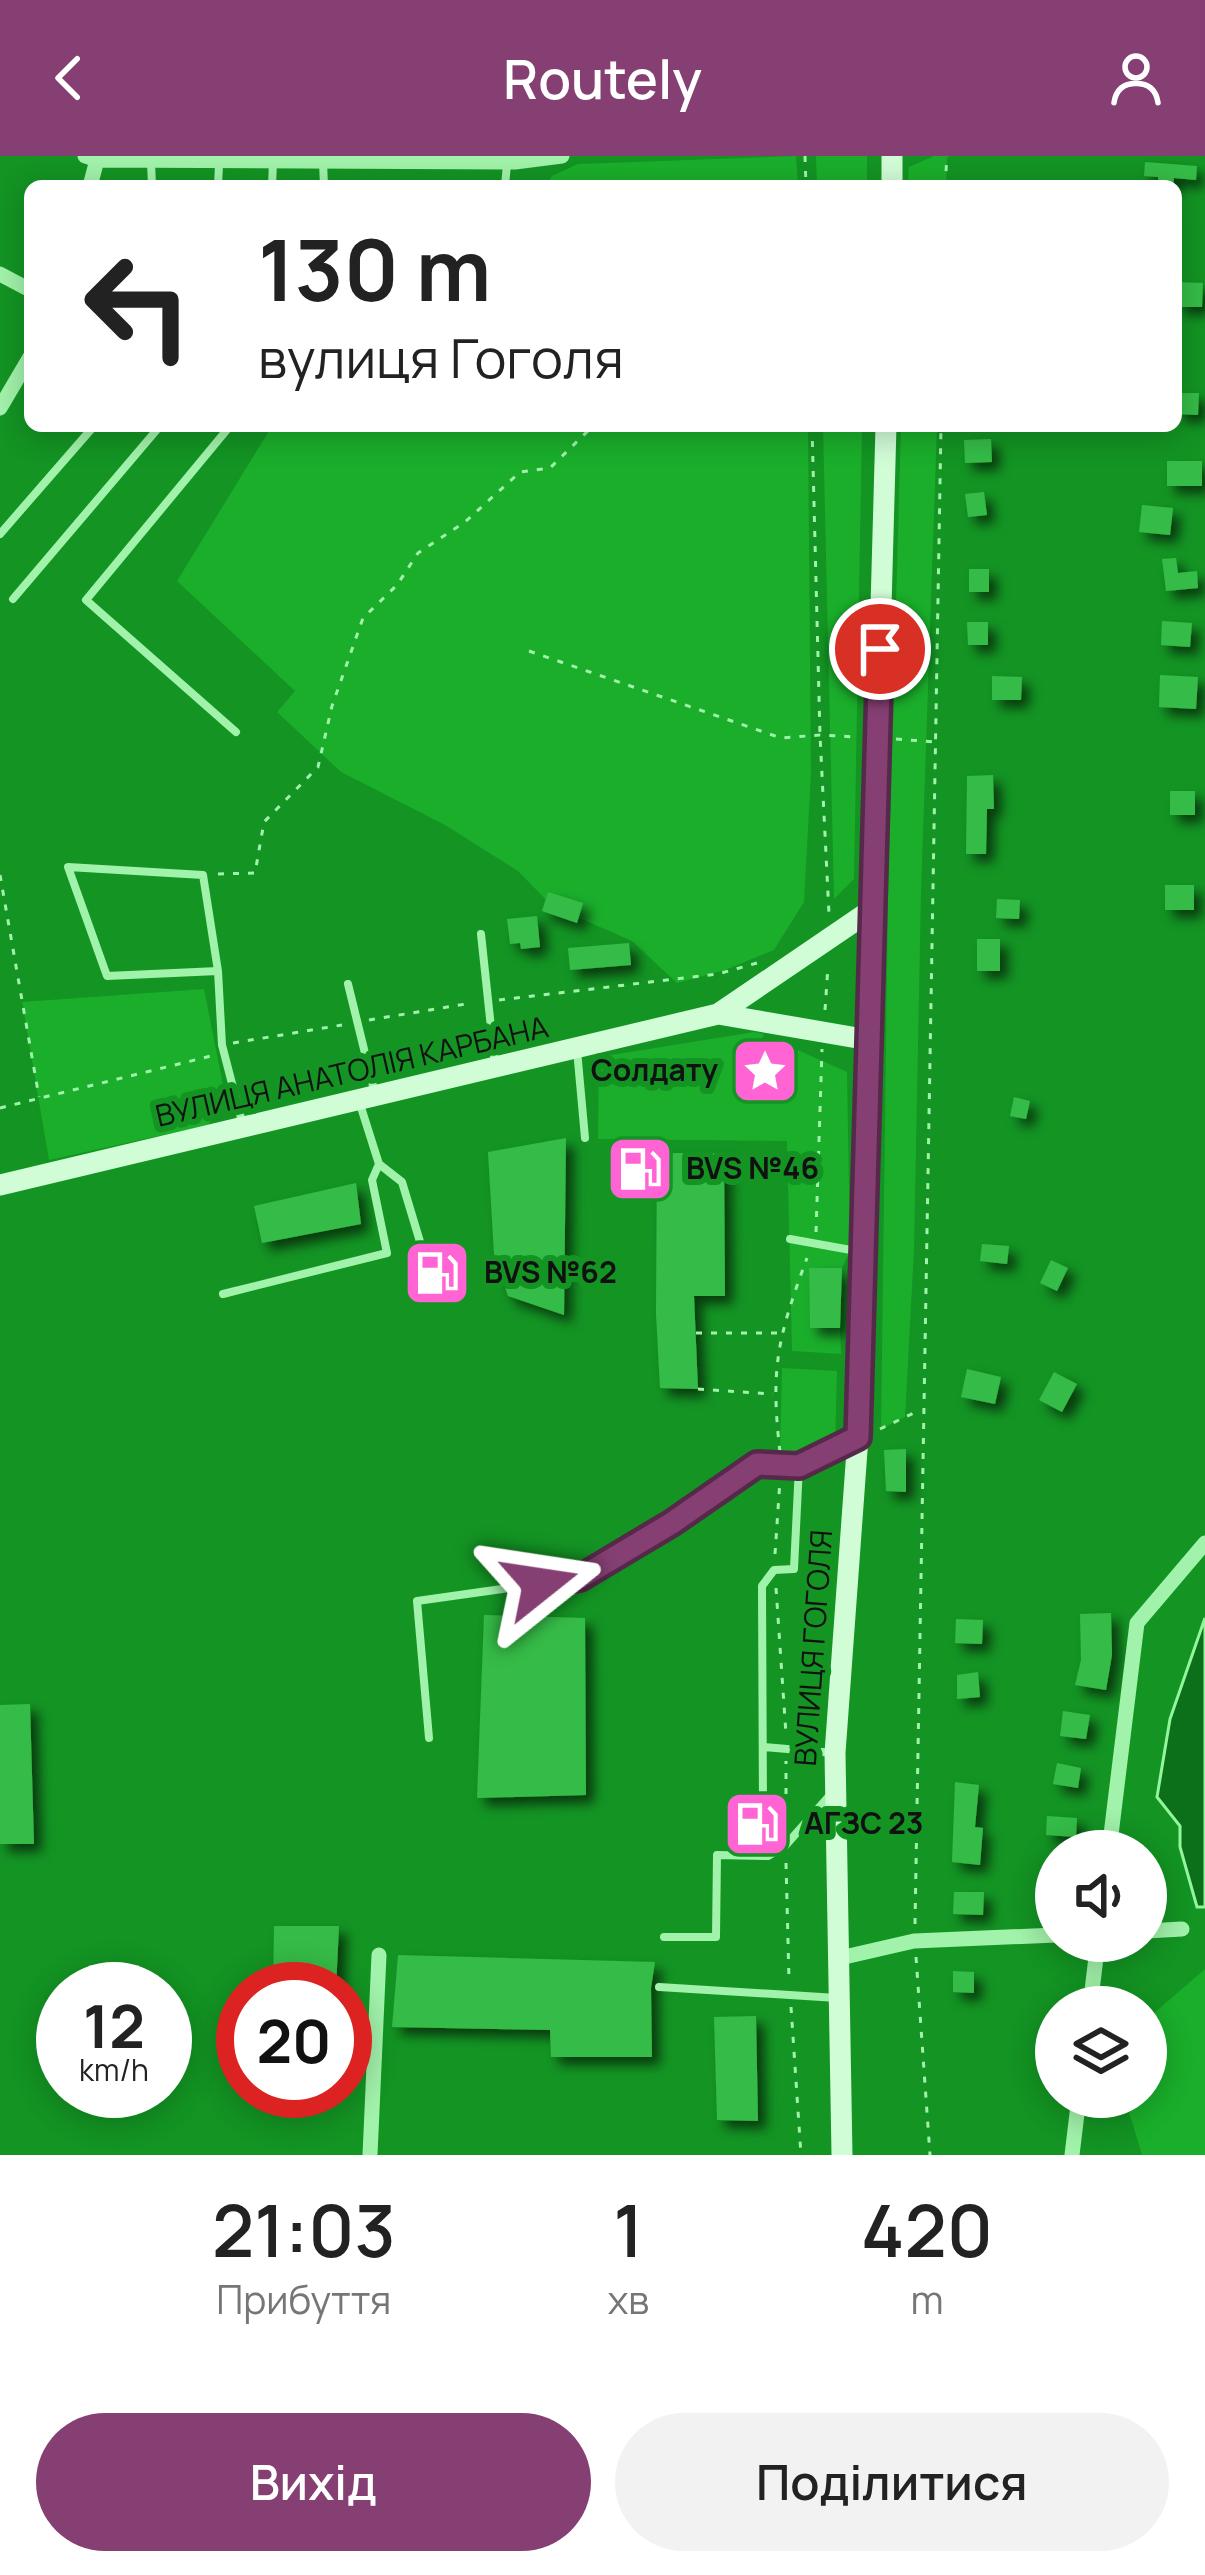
<!DOCTYPE html>
<html lang="uk">
<meta charset="utf-8">
<style>
:root{--surface:#fff;--page:#f2f2f2;--text:#222;--muted:#767676;--accent:#853f72}
body{margin:0;font-family:Manrope,sans-serif;background:var(--page);color:var(--text);height:100vh;display:flex;flex-direction:column;font-size:45px;white-space:nowrap}
*{box-sizing:border-box;margin:0}
p{font-size:39px;color:var(--muted)}
.icon{flex:none;width:66px;height:66px;fill:none;stroke:currentColor;stroke-width:2;stroke-linecap:round;stroke-linejoin:round}
.map{position:relative;height:1999px;overflow:hidden}
.panel{display:flex;flex-direction:column;background:var(--surface);flex:1}
.panel>*{flex:none}
.hud{position:absolute;left:24px;top:24px;width:1158px;height:252px;border-radius:18px;box-shadow:0 6px 30px #0003;background:#fff;color:var(--text);overflow:hidden}
.buttons{position:absolute;left:1035px;top:1674px;display:grid;gap:24px}
.buttons a{display:grid;place-items:center;width:132px;height:132px;border-radius:50%;background:var(--surface);box-shadow:0 6px 30px #0003;font-size:60px}
.speed{position:absolute;left:36px;top:1806px;display:flex;gap:24px;font-size:60px;font-weight:700;text-align:center}
.speed>*{display:grid;place-content:center;width:156px;height:156px;border-radius:50%;background:var(--surface);box-shadow:0 6px 30px #0003;line-height:1}
.speed small{font-size:30px;font-weight:400}
.speed .limit{border:18px solid #d22;background:#fff;color:#111}
.pin{position:absolute;display:grid;place-items:center;width:102px;height:102px;color:#fff;margin:-51px;border:6px solid #fff;border-radius:50%;box-shadow:0 3px 12px #0007}
.me{position:absolute;width:132px;margin:-66px;rotate:75deg;stroke-linejoin:round;filter:drop-shadow(0 0 9px #0008)}
.turn{display:flex;align-items:center;gap:42px;height:252px;padding:0 36px;font-size:54px}
.turn .icon{width:156px;height:156px;stroke-width:2.5}
.turn b{display:block;font-size:84px;line-height:102px}
.eta{display:flex;justify-content:space-evenly;align-items:center;height:204px;text-align:center}
.eta b{font-size:72px;font-weight:600;line-height:84px}
.cta{display:flex;gap:24px;margin-top:auto;padding:24px 36px}
.cta a{flex:1;height:138px;border-radius:72px;background:var(--accent);color:#fff;font-size:48px;font-weight:600;line-height:138px;text-align:center}
.cta a+a{background:var(--page);color:var(--text)}
header{display:flex;justify-content:space-between;align-items:center;height:156px;padding:0 36px;background:var(--accent);color:#fff;font-size:54px;font-weight:600}
.map>svg:first-child{display:block}
</style>
<header><svg class="icon" aria-label="back" viewBox="0 0 24 24"><path d="M15 5l-7 7 7 7"/></svg>Routely<svg class="icon" aria-label="person" viewBox="0 0 24 24"><circle cx="12" cy="8" r="4"/><path d="M4 21q1-7 8-7t8 7"/></svg></header>
<div class="map">
<svg width="1205" height="1999" viewBox="0 0 1205 1999">
<defs>
<filter id="shadow"><feDropShadow dx="8" dy="8" stdDeviation="6" flood-color="#0009"/></filter>
</defs>
<rect width="100%" height="100%" fill="#139423"/>
<path fill="#1aae2b" d="M796,0L798,30H546L552,20L578,8Z
M816,0H867V30H817Z
M934,0H947L946,30H908L909,11Z
M272,270H808L811,617L804,746L774,794L725,814L677,827L632,785L552,750L518,715L445,669L341,616L277,556L295,535L177,425Z
M823,270H862L854,723L834,743Z
M901,270H937L921,736L914,1094L905,1261L881,1273L888,736Z
M204,833L226,944L208,969L49,1004L22,846Z
M754,876L764,878L746,921L779,935L798,894L847,916L850,1095L842,1112L809,1113L810,1172H840L841,1198L792,1195L787,985L598,983L599,901Z
M782,1212L837,1215L835,1293L780,1296Z
M1205,1813V1999H1142L1125,1943L1146,1941V1864Z"/>
<path fill="#0b7019" stroke="#93f69d" stroke-width="3" d="M1205,1462V1751H1197L1180,1691V1670L1157,1641L1170,1563Z"/>
<path fill="#36bb46" filter="url(#shadow)" d="M1145,6L1197,10L1196,24L1174,22L1173,30H1158V21L1144,20Z
M1176,126L1203,127L1202,151H1176Z
M1176,237H1199L1198,259L1176,258Z
M991,283L992,306L965,307L964,284Z
M1167,305H1202V330H1167Z
M984,336L987,359L968,361L965,338Z
M1142,349L1173,352L1170,379L1139,376Z
M1176,402L1178,417L1197,415L1198,432L1166,435L1162,403Z
M969,413H989V436H969Z
M1162,465L1192,467L1190,491L1161,489Z
M967,466H988V489H968Z
M1160,519L1198,521L1196,553L1159,551Z
M992,520L1022,521L1021,544H992Z
M993,619L994,653H987L986,698H966L967,620Z
M1170,635H1195V659H1170Z
M1165,729H1194V754H1165Z
M548,736L583,747L577,767L542,755Z
M997,743L1020,744L1019,763L996,762Z
M537,760L540,791L521,793L520,787L510,788L507,763Z
M977,783H1000V815H977Z
M629,787L631,809L570,814L568,792Z
M1014,941L1030,945L1026,963L1010,960Z
M566,982L564,1159L508,1140L494,1098L488,996Z
M657,997H724L725,1140H694L698,1233L660,1232L656,1158Z
M356,1027L361,1068L262,1087L254,1050Z
M982,1088L1009,1090L1007,1108L980,1105Z
M1051,1104L1068,1112L1057,1135L1040,1127Z
M809,1112H842L840,1172H810Z
M967,1213L1001,1221L995,1248L961,1241Z
M1054,1216L1077,1228L1062,1256L1039,1244Z
M906,1293V1336L886,1335L884,1294Z
M1111,1457L1112,1499L1106,1534L1075,1529L1081,1504L1080,1458Z
M484,1459L585,1462L586,1639L477,1642Z
M956,1463L983,1464L982,1488L955,1487Z
M978,1516L980,1541L957,1543V1519Z
M30,1548L34,1688H0V1549Z
M1063,1555L1090,1559L1086,1583L1060,1580Z
M1057,1607L1081,1612L1078,1632L1053,1628Z
M955,1626L979,1629L975,1671L983,1672L980,1709L952,1706Z
M1047,1660L1077,1662L1076,1681L1046,1679Z
M954,1736H984L983,1759L953,1758Z
M274,1770H339L336,1833H273Z
M398,1799L655,1806L651,1832L652,1901H551L550,1874L392,1871Z
M953,1815L974,1816V1837L953,1836Z
M756,1860L758,1965L717,1964L714,1861Z"/>
<g fill="none" stroke-linecap="round" stroke-linejoin="round">
<path stroke="#a1f2aa" stroke-width="3" stroke-dasharray="6 9" stroke-linecap="butt" d="M805,0L806,30
M945,30L947,0
M812,270L820,579L829,758
M529,495L781,582L820,579L857,581
M896,583L935,586
M218,718L255,717L264,666L318,611L332,550L363,462L397,429L418,397L465,366L520,316L550,312L593,270
M0,719L39,941
M499,844L718,818L757,807
M825,854L828,810
M369,864L472,847
M233,887L342,869
M0,952L211,900
M816,1076L822,893
M696,1177H777
M698,1233L773,1238
M880,1273L920,1254
M780,1296C770,1211 778,1181 807,1102
M775,1398L780,1324
M776,1432L786,1578
M786,1668V1605
M786,1707L789,1824
M915,1768L941,270
M916,1801L930,1999
M791,1851L801,1999"/>
<path stroke="#a1f2aa" stroke-width="8" d="M151,6L152,30
M323,6L324,30
M218,30L219,8
M272,30L273,6
M505,30L507,8
M230,270L86,444L236,576
M0,378L94,270
M13,443L160,270
M481,778L495,909
M218,815L107,820L68,711L203,719L218,815L222,889L242,966
M348,828L375,938
M577,894L585,982
M359,945L379,1008L402,1026L421,1089
M790,1083L862,1096
M223,1138L387,1097L372,1024L379,1008
M429,1582L417,1445L580,1422L672,1368L757,1308L799,1310
M764,1591L834,1597
M763,1656L762,1430L774,1414L794,1413L799,1310L851,1285
M664,1781H716L717,1699L768,1700L785,1690L831,1638
M659,1831L837,1842"/>
<path stroke="#a1f2aa" stroke-width="15" d="M85,0L97,4L515,6L562,0
M90,30L97,4
M0,118L30,134
M0,252L30,201
M1109,1695L1137,1467L1205,1387
M1146,1775L1182,1773
M840,1802L914,1785L1056,1779
M1090,1851L1098,1785
M370,1999L379,1799
M1072,1999L1079,1941"/>
<path stroke="#d0fcd6" stroke-width="21" d="M892,30V0
M718,858L869,884
M0,1029L718,858L871,754
M842,1999L835,1597L858,1281L886,270"/>
</g>
<g fill="none" stroke-linecap="round" stroke-linejoin="round">
<g stroke="#56294a" stroke-width="30">
<path id="route" d="M540,1428L580,1422L672,1367L757,1308L799,1310L858,1281L880,493"/>
</g>
<use href="#route" stroke="#853f72" stroke-width="21"/>
</g>
<defs>
<g id="sight-square" transform="scale(3.45)"><rect x="-9" y="-9" width="18" height="18" rx="4" fill="#ff63d4" stroke="#139423"/><path d="M0-6L1.8-2.2L6-1.7L2.9 1.2L3.7 5.4L0 3.3L-3.7 5.4L-2.9 1.2L-6-1.7L-1.8-2.2Z" fill="#fff"/></g>
<g id="fuel-square" transform="scale(3.45)"><rect x="-9" y="-9" width="18" height="18" rx="4" fill="#ff63d4" stroke="#139423"/><path d="M-5.5-6h7V0h2V4h1.3V-2.5L3-4.5l.8-.8L6-3V5H2.5V1h-1V6h-7ZM-4.2-4.7v3.2H.2V-4.7Z" fill="#fff"/></g>
</defs>
<g fill-rule="evenodd">
<use href="#sight-square" x="765" y="915"/>
<use href="#fuel-square" x="640" y="1013"/>
<use href="#fuel-square" x="437" y="1117"/>
<use href="#fuel-square" x="757" y="1668"/>
</g>
<g text-anchor="middle" stroke-width="12" stroke-linejoin="round" paint-order="stroke">
<g font-size="30" font-weight="bold" fill="#111" stroke="#139423" text-anchor="start">
<text x="718" y="925" text-anchor="end">Солдату</text>
<text x="686" y="1023">BVS №46</text>
<text x="484" y="1127">BVS №62</text>
<text x="804" y="1678">АГЗС 23</text>
</g>
<g font-size="30" fill="#111" stroke="#139423">
<text transform="translate(352 916) rotate(-13)" y="10">ВУЛИЦЯ АНАТОЛІЯ КАРБАНА</text>
<text transform="translate(814 1492) rotate(-86)" y="10">ВУЛИЦЯ ГОГОЛЯ</text>
</g>
</g>
</svg>
<div class="buttons">
<a><svg class="icon" aria-label="sound" viewBox="0 0 24 24"><path d="M4 9h4l5-4v14l-5-4H4zM17 9q2 3 0 6"/></svg></a>
<a><svg class="icon" aria-label="layers" viewBox="0 0 24 24"><path d="M12 4l9 5-9 5-9-5zM3 14l9 5 9-5"/></svg></a>
</div>
<div class="speed"><div>12<small>km/h</small></div><div class="limit">20</div></div>
<div class="pin" style="left:880px;top:493px;background:#d93025"><svg class="icon" aria-label="arrive" viewBox="0 0 24 24"><path d="M6 21V4h12l-3 4 3 4H6"/></svg></div>
<svg class="me" style="left:540px;top:1428px" viewBox="-20 -20 40 40"><path d="M0-17L14 15 0 8-14 15z" fill="#853f72" stroke="#fff" stroke-width="4"/></svg>
<div class="hud">
<div class="turn"><svg class="icon" aria-label="left" viewBox="0 0 24 24"><path d="M17 20v-9H6M10 6l-5 5 5 5"/></svg><div><b>130 m</b>вулиця Гоголя</div></div>
</div>
</div>
<section class="panel">
<div class="eta">
<div><b>21:03</b><p>Прибуття</p></div>
<div><b>1</b><p>хв</p></div>
<div><b>420</b><p>m</p></div>
</div>
<div class="cta"><a>Вихід</a><a>Поділитися</a></div>
</section>
